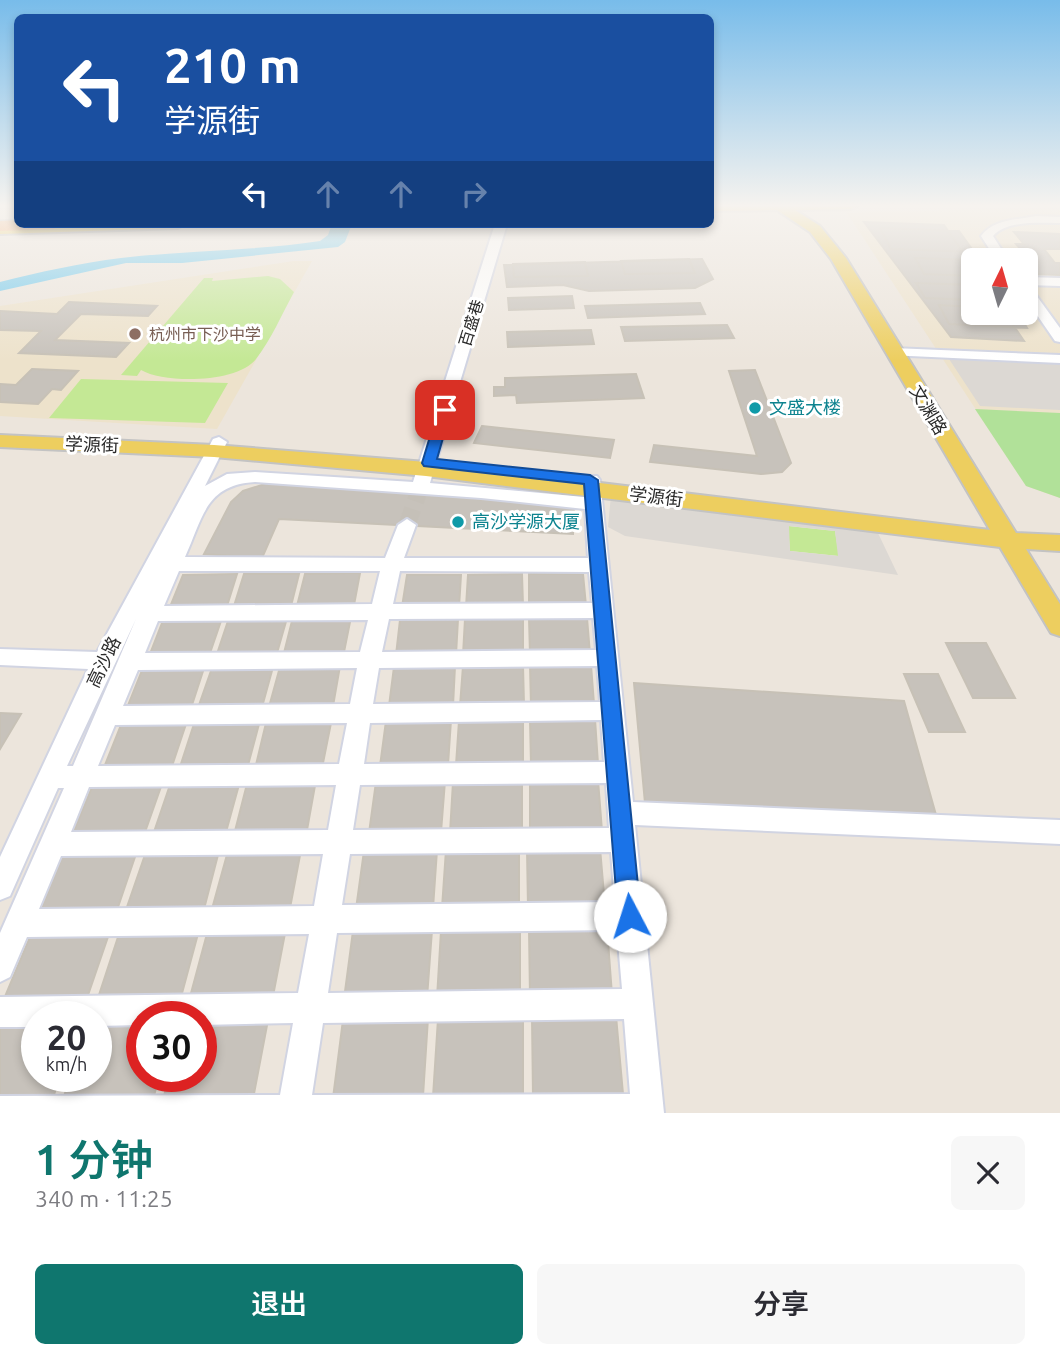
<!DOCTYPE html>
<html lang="zh">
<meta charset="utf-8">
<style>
:root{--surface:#fff;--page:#f7f7f7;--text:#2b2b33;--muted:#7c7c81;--accent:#0f766e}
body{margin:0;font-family:Ubuntu,"Noto Sans SC",sans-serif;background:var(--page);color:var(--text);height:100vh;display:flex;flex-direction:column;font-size:26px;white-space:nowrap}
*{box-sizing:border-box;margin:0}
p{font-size:23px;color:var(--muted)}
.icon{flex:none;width:38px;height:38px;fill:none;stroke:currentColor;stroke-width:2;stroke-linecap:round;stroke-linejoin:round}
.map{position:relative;height:1113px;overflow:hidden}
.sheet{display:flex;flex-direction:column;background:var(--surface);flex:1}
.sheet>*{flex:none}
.guide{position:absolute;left:14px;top:14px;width:700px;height:214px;border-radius:10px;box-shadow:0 4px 10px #0003;background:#1a4fa0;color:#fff;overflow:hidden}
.needle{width:46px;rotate:5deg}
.tools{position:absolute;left:961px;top:248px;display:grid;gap:14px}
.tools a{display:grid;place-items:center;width:77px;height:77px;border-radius:10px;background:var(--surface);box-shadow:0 4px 10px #0003;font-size:35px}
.speed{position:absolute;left:21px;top:1001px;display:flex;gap:14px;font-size:35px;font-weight:700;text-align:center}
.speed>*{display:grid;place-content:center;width:91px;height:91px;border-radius:50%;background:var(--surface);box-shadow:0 4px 10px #0003;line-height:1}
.speed small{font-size:18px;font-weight:400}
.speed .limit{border:10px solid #d22;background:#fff;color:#111}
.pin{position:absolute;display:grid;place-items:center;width:60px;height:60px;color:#fff;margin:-30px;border-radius:14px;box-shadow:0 4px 10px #0006}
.me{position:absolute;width:77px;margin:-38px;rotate:355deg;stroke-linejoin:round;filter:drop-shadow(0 0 5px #0008)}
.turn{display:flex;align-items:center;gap:24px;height:147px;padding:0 35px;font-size:32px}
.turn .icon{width:91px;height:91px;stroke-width:2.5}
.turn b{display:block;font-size:49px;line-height:60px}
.lanes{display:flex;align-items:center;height:66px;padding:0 35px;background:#0003;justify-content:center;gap:35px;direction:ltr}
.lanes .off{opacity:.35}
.round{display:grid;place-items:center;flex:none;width:74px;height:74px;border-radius:10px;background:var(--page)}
.summary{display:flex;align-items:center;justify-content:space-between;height:119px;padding:0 35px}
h1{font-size:42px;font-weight:600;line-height:52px;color:var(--accent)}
.primary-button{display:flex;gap:14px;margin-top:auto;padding:14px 35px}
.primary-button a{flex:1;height:80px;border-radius:10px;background:var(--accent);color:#fff;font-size:28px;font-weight:600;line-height:80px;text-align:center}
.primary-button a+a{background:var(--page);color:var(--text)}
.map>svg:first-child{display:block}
</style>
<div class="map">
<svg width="1060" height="1113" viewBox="0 0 1060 1113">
<rect width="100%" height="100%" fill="#ece5dc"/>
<path fill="#ede2cb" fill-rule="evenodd" d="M1060,207V498L1026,486L847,213ZM973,261H1026V313H973Z
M294,261H312L217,429L0,416V306Z"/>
<path fill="#b1e199" d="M975,409L1060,413V498L1026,486Z"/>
<path fill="#c4e895" d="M268,276L280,279L294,292C282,314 271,340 256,359C238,383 165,384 141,370L137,376L121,375L204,278H213L212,281Z
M81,379L228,383L205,423L49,418Z
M788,526L835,531L839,556L790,551Z"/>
<path fill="#dcd8d3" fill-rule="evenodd" d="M949,359L1060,364V410L980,406Z
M611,495L877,531L898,575L625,536L608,527ZM789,526L835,531L838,556L790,551Z"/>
<path fill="#71c9ec" d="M332,224H352L345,242L338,247L182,263H126L0,291V282C40,272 80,263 121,258C187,250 254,251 320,241L328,235Z"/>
<path fill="#c7c2bb" stroke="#c7c1b6" stroke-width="2" d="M864,222L944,225L973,267V313H1005L1024,341L951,337Z
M880,228L959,231L974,252L891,249Z
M1014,232L1060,234V249H1044L1055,263H1060V275L1032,274L1026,266V263H1032L1016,244H1024Z
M915,258L976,260L977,261H973V276L924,274Z
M689,259L695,273L625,274L621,261Z
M702,259L713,279L695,288L589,291L563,285L507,287L504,265Z
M585,262L588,276L514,277L513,264Z
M916,283L973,285V300L925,298Z
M572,296L574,308L509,310L508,298Z
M69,302L157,306L148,316L81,314L55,340L129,343L116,357L19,353L41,331L0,330V311L57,314Z
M700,303L705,314L588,318L585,306Z
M939,305L973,307V313H1018L1027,328L949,324Z
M727,325L734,338L625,341L621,327Z
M591,330L594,344L508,347L507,332Z
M32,369L78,371L61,390L52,389L38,404L0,402V384L16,385Z
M755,370L791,463L782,472L761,474L650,462L654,445L757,456L729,371Z
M636,374L644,398L517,403L516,395L494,396V387H505V378Z
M482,426L614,440L610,458L474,443Z
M271,482L574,507L573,534L279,519L262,558L204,554L231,502L243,491Z
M360,573L354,605L297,606L305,574Z
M237,574L227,606L170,607L183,575Z
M244,574H299L291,606H234Z
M522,574L523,606L466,607L468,575Z
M529,574H583L586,606H529Z
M407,575H461L459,607H402Z
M293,617H351L344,652L284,653Z
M164,618H222L210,653L150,654Z
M229,618H287L277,653L217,654Z
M523,618V654L463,655L465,619Z
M529,618H587L590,654H530Z
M458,619L456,655H396L400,620Z
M946,643H986L1015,698H973Z
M530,665H591L594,704L531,705Z
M340,666L333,706L269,707L280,667Z
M455,666L453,706H389L394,667Z
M463,666H523L524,705L460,706Z
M273,667L262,707L198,708L212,668Z
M143,668H204L191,708H127Z
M904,674H938L965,732H929Z
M634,683L904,701L936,815L645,803Z
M0,713L21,714L0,749Z
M595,719L598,764H531L530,720Z
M451,720L448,765L380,766L386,721Z
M523,720V765H456L459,721Z
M266,723H331L322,768L255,769Z
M186,724L171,769L103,770L121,725Z
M194,724H259L247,769L179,770Z
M248,780H316L307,830L235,831Z
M598,780L602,831L530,832V781Z
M163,781L145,832L73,833L94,782Z
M240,781L226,832H154L171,782Z
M445,781L441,832L369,833L376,782Z
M522,781V832L450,833L453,782Z
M600,848L605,906L528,907L527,849Z
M519,849V907L442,908L446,850Z
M301,850L290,908L212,909L228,851Z
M437,850L433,908L356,909L364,851Z
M137,851L117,910L40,911L64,852Z
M219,851L204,909L126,910L146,852Z
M286,928L273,996L190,997L208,930Z
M607,928L612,995L530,996L529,929Z
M199,930L181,997L98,998L120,931Z
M432,930L427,998L344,999L353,931Z
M520,930V997L437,998L441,931Z
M110,931L87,998L4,999L32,932Z
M616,1016L623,1094L533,1095L532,1017Z
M428,1018L423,1096L333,1098L343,1020Z
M523,1018V1096L433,1097L438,1019Z
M268,1020L253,1099L163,1100L169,1076H201V1021Z
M142,1022V1076H159L153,1100L62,1102L71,1076H96V1023Z
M37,1023V1076H60L52,1101L0,1102V1024Z"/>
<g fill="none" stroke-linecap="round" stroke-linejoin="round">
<path stroke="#c5c0b8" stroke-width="17" stroke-dasharray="17 8" stroke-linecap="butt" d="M407,525L418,494"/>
<g stroke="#d1d4e2" stroke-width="4">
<path id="minor" d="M1036,216L1060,217V223C1040,223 1007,220 993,236L1009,261H997L981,236C994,219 1016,220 1036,216Z
M495,224H507L430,483L584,497L585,476H597L600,480L633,802L1060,820V844L635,825L664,1113H0V1096L280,1095L293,1023L201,1025V1017H142V1025L96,1026V1017H37V1027H0V997L298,993L309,934L27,937L10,977L0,982V933L64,788H58L10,896L0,900V857L88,669L0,665V649L97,652L213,439L219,437L227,442L205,486L227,474L255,472L413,482ZM255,482L481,498L585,509L588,558H404L416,525L407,519L398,525L385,558L185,557C203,518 205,485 255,482ZM179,571H380L372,604L164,606ZM400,571L589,572L592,603L393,604ZM593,618L596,650L382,652L389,619ZM136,619L73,766H67ZM368,620L360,652L145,653L158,621ZM597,666L600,702L373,704L379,668ZM357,668L350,704L123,706L138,670ZM601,720L604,762L364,764L370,723ZM347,723L339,764L98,766L115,725ZM606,783L609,828L353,830L360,785ZM336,785L328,830L71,832L89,787ZM611,852L615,902L342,905L350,854ZM323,854L314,906L39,909L61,856ZM617,930L622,989L328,993L337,933ZM624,1019L630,1094L312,1095L323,1023Z
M1026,277L1060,278V286L1026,285Z
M1026,287L1031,288L1060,328V342L1055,341L1026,299Z
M893,348L1060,355V363L888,355V349Z"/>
</g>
<g stroke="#c3c3c3" stroke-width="4">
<path id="major" d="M710,205H858L851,209L795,210L820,226L846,258L1016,533L1060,535V551L1026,549L1060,604V636L1051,633L1000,547L426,476L214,457L0,447V435L214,445L426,462L990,530L831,259L810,232L777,210L710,211Z
M185,224L178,228L0,234V226Z"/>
</g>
<g stroke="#c3c3c3" stroke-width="3">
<path id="highway" d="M18,220V224H63L54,229L0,231V221Z"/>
</g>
<use href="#minor" fill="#fff" fill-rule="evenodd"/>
<use href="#major" fill="#edce5f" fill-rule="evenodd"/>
<use href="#highway" fill="#faa058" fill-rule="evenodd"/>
</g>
<linearGradient id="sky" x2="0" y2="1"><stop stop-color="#78bcea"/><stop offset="0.57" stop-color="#f6f3ef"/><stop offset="1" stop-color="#f6f3ef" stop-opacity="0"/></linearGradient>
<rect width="1060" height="361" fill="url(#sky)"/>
<path fill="#1a73e8" stroke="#114b97" stroke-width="2" d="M445,406L451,410L437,459L590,475L598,480L641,916L638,924L630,928L622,924L618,916L584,484L424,466L422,463L438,410Z"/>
<circle fill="#8d6e63" stroke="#fff" stroke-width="2.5" cx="135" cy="334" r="7"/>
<g fill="#0f9aa8" stroke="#fff" stroke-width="2.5">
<circle cx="755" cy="408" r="7"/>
<circle cx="458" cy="522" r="7"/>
</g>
<g text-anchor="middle" stroke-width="6" stroke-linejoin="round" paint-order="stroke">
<g font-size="16" fill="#2a2a2a" stroke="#fff">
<text transform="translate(471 323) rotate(-73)" y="6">百盛巷</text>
</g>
<g font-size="16" fill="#785e54" stroke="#fff" text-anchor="start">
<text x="149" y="340">杭州市下沙中学</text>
</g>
<g font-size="18" fill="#0d838f" stroke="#fff" text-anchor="start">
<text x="769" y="414">文盛大楼</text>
<text x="472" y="528">高沙学源大厦</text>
</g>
<g font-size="18" fill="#2a2a2a" stroke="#fff">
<text transform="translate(928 410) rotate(59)" y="6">文渊路</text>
<text transform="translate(92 445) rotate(2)" y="6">学源街</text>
<text transform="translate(656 497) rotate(7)" y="6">学源街</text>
<text transform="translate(104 662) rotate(-64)" y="6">高沙路</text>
</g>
</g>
</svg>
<div class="tools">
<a><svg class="needle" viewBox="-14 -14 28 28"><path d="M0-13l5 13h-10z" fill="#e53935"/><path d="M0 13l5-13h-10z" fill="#7c7c81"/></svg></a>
</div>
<div class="speed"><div>20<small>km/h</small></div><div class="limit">30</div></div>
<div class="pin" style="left:445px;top:410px;background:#d93025"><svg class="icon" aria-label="arrive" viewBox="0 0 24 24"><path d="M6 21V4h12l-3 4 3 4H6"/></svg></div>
<svg class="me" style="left:630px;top:916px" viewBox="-20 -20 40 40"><circle r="19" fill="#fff"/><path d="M0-13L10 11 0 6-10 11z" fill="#1a73e8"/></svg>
<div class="guide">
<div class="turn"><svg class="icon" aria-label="left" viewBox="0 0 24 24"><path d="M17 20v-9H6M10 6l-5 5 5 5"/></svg><div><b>210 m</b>学源街</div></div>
<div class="lanes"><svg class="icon" aria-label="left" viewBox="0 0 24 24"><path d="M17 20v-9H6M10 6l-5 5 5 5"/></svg><svg class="icon off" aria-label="ahead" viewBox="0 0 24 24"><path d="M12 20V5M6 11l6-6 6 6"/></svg><svg class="icon off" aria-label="ahead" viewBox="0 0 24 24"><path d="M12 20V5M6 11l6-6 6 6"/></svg><svg class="icon off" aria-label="right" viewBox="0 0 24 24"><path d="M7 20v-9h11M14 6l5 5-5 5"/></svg></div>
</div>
</div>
<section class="sheet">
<div class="summary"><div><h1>1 分钟</h1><p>340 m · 11:25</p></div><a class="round"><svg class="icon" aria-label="close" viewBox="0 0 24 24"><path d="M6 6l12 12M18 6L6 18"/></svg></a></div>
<div class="primary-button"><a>退出</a><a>分享</a></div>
</section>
